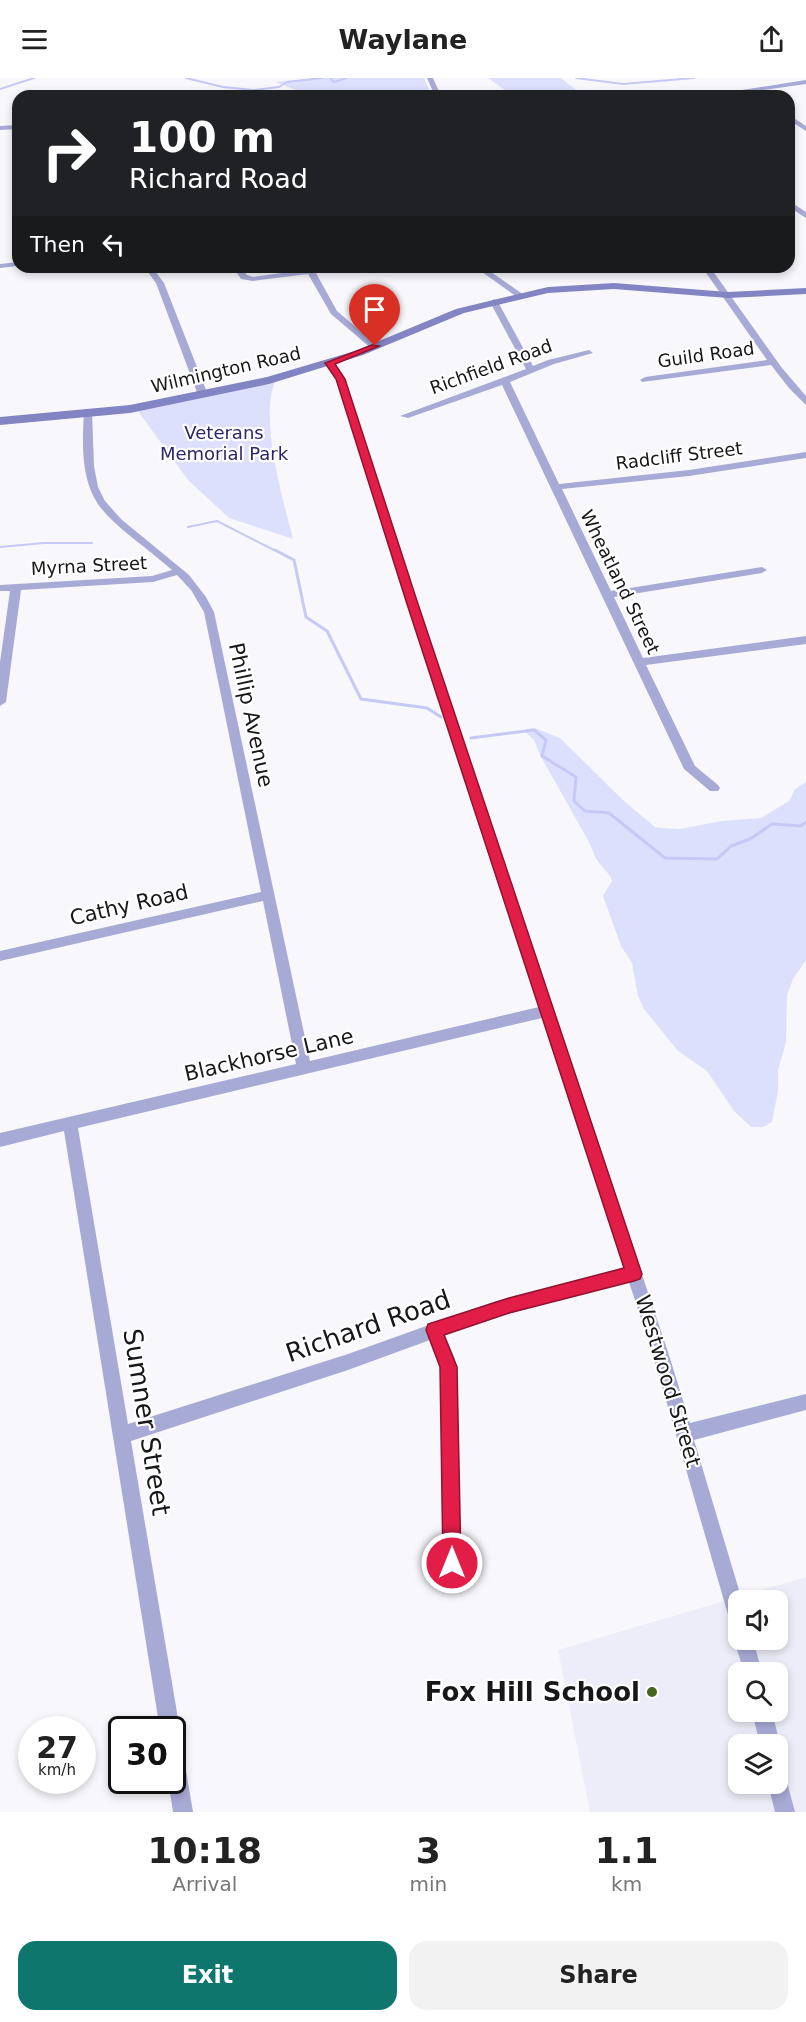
<!DOCTYPE html>
<style>
:root{--surface:#fff;--page:#f2f2f2;--text:#222;--muted:#767676;--accent:#0f766e}
body{margin:0;font-family:"DejaVu Sans",sans-serif;background:var(--page);color:var(--text);height:100vh;display:flex;flex-direction:column;font-size:22px;white-space:nowrap}
*{box-sizing:border-box;margin:0}
p{font-size:20px;color:var(--muted)}
.icon{flex:none;width:33px;height:33px;fill:none;stroke:currentColor;stroke-width:2;stroke-linecap:round;stroke-linejoin:round}
.map{position:relative;height:1734px;overflow:hidden}
.details{display:flex;flex-direction:column;background:var(--surface);flex:1}
.details>*{flex:none}
.banner{position:absolute;left:12px;top:12px;width:783px;height:183px;border-radius:18px;box-shadow:0 3px 9px #0003;background:#202124;color:#fff;overflow:hidden}
.buttons{position:absolute;left:728px;top:1512px;display:grid;gap:12px}
.buttons a{display:grid;place-items:center;width:60px;height:60px;border-radius:12px;background:var(--surface);box-shadow:0 3px 9px #0003;font-size:30px}
.speed{position:absolute;left:18px;top:1638px;display:flex;gap:12px;font-size:30px;font-weight:700;text-align:center}
.speed>*{display:grid;place-content:center;width:78px;height:78px;border-radius:50%;background:var(--surface);box-shadow:0 3px 9px #0003;line-height:1}
.speed small{font-size:15px;font-weight:400}
.speed .limit{border:3px solid #111;border-radius:9px;background:#fff;color:#111}
.pin{position:absolute;display:grid;place-items:center;width:51px;height:51px;color:#fff;margin:-62px -26px;border-radius:50% 50% 50% 0;rotate:-45deg;box-shadow:0 0 6px #0007}
.pin .icon{rotate:45deg}
.me{position:absolute;width:66px;margin:-33px;rotate:0deg;stroke-linejoin:round;filter:drop-shadow(0 0 4px #0008)}
.turn{display:flex;align-items:center;gap:21px;height:126px;padding:0 18px;font-size:27px}
.turn .icon{width:78px;height:78px;stroke-width:2.5}
.turn b{display:block;font-size:42px;line-height:51px}
.then{display:flex;align-items:center;height:57px;padding:0 18px;background:#0003;gap:12px;font-size:22px}
.eta{display:flex;justify-content:space-evenly;align-items:center;height:102px;text-align:center}
.eta b{font-size:36px;font-weight:600;line-height:42px}
.primary-button{display:flex;gap:12px;margin-top:auto;padding:12px 18px}
.primary-button a{flex:1;height:69px;border-radius:18px;background:var(--accent);color:#fff;font-size:24px;font-weight:600;line-height:69px;text-align:center}
.primary-button a+a{background:var(--page);color:var(--text)}
header{display:flex;justify-content:space-between;align-items:center;height:78px;padding:0 18px;background:var(--surface);font-size:27px;font-weight:600}
.map>svg:first-child{display:block}
</style>
<header><svg class="icon" aria-label="menu" viewBox="0 0 24 24"><path d="M4 6h16M4 12h16M4 18h16"/></svg>Waylane<svg class="icon" aria-label="share" viewBox="0 0 24 24"><path d="M12 15V3M7 8l5-5 5 5M5 13v7h14v-7"/></svg></header>
<div class="map">
<svg width="806" height="1734" viewBox="0 0 806 1734">
<rect width="100%" height="100%" fill="#f8f8fc"/>
<path fill="#ecedf8" fill-rule="evenodd" d="M806,1499V1734H590L558,1572ZM738,1522H777V1562H738ZM738,1594H777V1634H738ZM738,1666H777V1706H738Z"/>
<path fill="#dde0fd" d="M317,0H424L432,18H312L275,4Z
M488,0H561L576,12L535,18H513Z
M275,304C259,342 283,420 293,461L229,440L188,402L138,333Z
M535,650L560,660L624,723L655,749L661,750L680,751L722,743L761,740L789,723L795,711L806,704V882L793,901L787,917L786,964L778,992V1013L772,1044L763,1049H751L734,1033L707,993L678,973L644,931L638,918L632,885L621,868L603,818L612,803L611,799L596,781L589,764L540,677L534,662L525,654L526,651Z"/>
<g fill="none" stroke-linecap="round" stroke-linejoin="round">
<path stroke="#c6c9f6" stroke-width="2" d="M186,0L223,9L253,12L279,9L287,4L322,0
M330,0L334,4L347,0
M576,0L623,6L694,0
M0,11L34,0
M188,449L217,443L278,474
M0,469L44,465H92"/>
<path stroke="#c6c9f6" stroke-width="3" d="M275,472L294,482L306,539L327,553L361,621L427,630L441,639
M471,660L534,652L546,662L542,678L576,699L574,723L585,733L609,735L665,780L717,781L731,768L750,761L772,746L801,748L806,744"/>
<path fill="#a8aad6" fill-rule="evenodd" d="M427,0H433L441,18H435Z
M806,2V6L721,18H704Z
M789,37L806,48V53L789,42Z
M18,47V51L0,52V48Z
M789,123L806,134V140L789,129Z
M18,184V188L0,190V186Z
M144,189H152L164,205L208,317L206,319L198,317L156,205Z
M233,189H241L247,197L253,199L328,189H351L316,195L337,233L379,269L372,271L331,236L308,196L253,203L241,201Z
M475,189H484L524,217L517,219Z
M702,189H710L782,290L806,318V327L789,310L771,287L642,304L640,302L645,299L767,282Z
M494,221L498,224L533,288L548,282L589,272L593,275L554,286L510,304L559,406L689,392L806,374V380L689,398L562,411L611,513L762,489L767,492L762,495L614,519L643,580L806,558V566L646,587L695,688L718,707L720,710L718,713H710L684,691L502,307L408,340L400,338L526,291L490,224Z
M326,283H332L345,301L417,526L668,1274L690,1345L806,1316V1332L694,1362L742,1522H738V1549L731,1547L729,1540L652,1274L629,1204L496,1239L445,1257L455,1281L457,1301L461,1485L459,1492L452,1494L445,1492L443,1485L441,1301L439,1281L430,1262L348,1292L131,1363L180,1652L174,1660L179,1662L182,1669L193,1734H173L168,1702H172V1652H160L64,1053L0,1069V1055L296,986L263,823L0,883V873L261,814L204,534L191,512L177,497L153,504L21,512L6,624L0,628V584L10,513H0V507L152,498L172,492C105,434 77,434 84,335L92,333L94,388L98,409L105,423L121,441L189,497L206,519L214,534L310,983L539,929L407,526L337,301L325,285ZM542,940L624,1190L496,1223L348,1276L128,1346L78,1050Z
M737,1555L738,1562H753L762,1594H744L734,1562Z
M752,1634H772L780,1666L777,1673V1666H760Z
M777,1690L784,1693L795,1734H775L768,1706H777Z"/>
<path fill="#8284c3" fill-rule="evenodd" d="M614,205L728,214L806,210V216L728,220L614,211L548,215L464,235L363,277L269,306L130,335L0,347V339L130,327L267,299L355,273L456,231L548,209Z"/>
</g>
<path fill="#e11d48" stroke="#92132f" stroke-width="1.5" d="M372,267L379,268L335,286L345,301L418,526L642,1196L640,1201L634,1203L509,1235L444,1257L457,1289L461,1485L459,1491L452,1494L446,1491L443,1485L440,1289L426,1252L428,1246L509,1220L624,1190L407,526L336,301L325,285Z"/>
<circle fill="#42661e" stroke="#fff" stroke-width="2" cx="652" cy="1614" r="6"/>
<g text-anchor="middle" stroke-width="4.5" stroke-linejoin="round" paint-order="stroke">
<g font-size="18" fill="#171719" stroke="#fff">
<text transform="translate(706 277) rotate(-8)" y="6">Guild Road</text>
<text transform="translate(491 289) rotate(-20)" y="6">Richfield Road</text>
<text transform="translate(226 292) rotate(-13)" y="6">Wilmington Road</text>
<text transform="translate(679 378) rotate(-7)" y="6">Radcliff Street</text>
<text transform="translate(89 488) rotate(-3)" y="6">Myrna Street</text>
<text transform="translate(620 504) rotate(64)" y="6">Wheatland Street</text>
</g>
<g font-size="18" fill="#2b2666" stroke="#fff">
<text x="224" y="361">Veterans<tspan x="224" dy="21">Memorial Park</tspan></text>
</g>
<g font-size="21" fill="#171719" stroke="#fff">
<text transform="translate(251 637) rotate(78)" y="7">Phillip Avenue</text>
<text transform="translate(129 827) rotate(-13)" y="7">Cathy Road</text>
<text transform="translate(269 977) rotate(-13)" y="7">Blackhorse Lane</text>
<text transform="translate(668 1303) rotate(73)" y="7">Westwood Street</text>
</g>
<g font-size="26" fill="#171719" stroke="#fff">
<text transform="translate(368 1248) rotate(-19)" y="9">Richard Road</text>
<text transform="translate(147 1344) rotate(81)" y="9">Sumner Street</text>
</g>
<g font-size="26" font-weight="bold" fill="#171719" stroke="#fff" text-anchor="end">
<text x="640" y="1623">Fox Hill School</text>
</g>
</g>
</svg>
<div class="buttons">
<a><svg class="icon" aria-label="sound" viewBox="0 0 24 24"><path d="M4 9h4l5-4v14l-5-4H4zM17 9q2 3 0 6"/></svg></a>
<a><svg class="icon" aria-label="search" viewBox="0 0 24 24"><circle cx="10" cy="10" r="6"/><path d="M15 15l6 6"/></svg></a>
<a><svg class="icon" aria-label="layers" viewBox="0 0 24 24"><path d="M12 4l9 5-9 5-9-5zM3 14l9 5 9-5"/></svg></a>
</div>
<div class="speed"><div>27<small>km/h</small></div><div class="limit">30</div></div>
<div class="pin" style="left:375px;top:268px;background:#d93025"><svg class="icon" aria-label="arrive" viewBox="0 0 24 24"><path d="M6 21V4h12l-3 4 3 4H6"/></svg></div>
<svg class="me" style="left:452px;top:1485px" viewBox="-20 -20 40 40"><circle r="17" fill="#e11d48" stroke="#fff" stroke-width="3"/><path d="M0-11L8 9 0 5-8 9z" fill="#fff"/></svg>
<div class="banner">
<div class="turn"><svg class="icon" aria-label="right" viewBox="0 0 24 24"><path d="M7 20v-9h11M14 6l5 5-5 5"/></svg><div><b>100 m</b>Richard Road</div></div>
<div class="then">Then<svg class="icon" aria-label="left" viewBox="0 0 24 24"><path d="M17 20v-9H6M10 6l-5 5 5 5"/></svg></div>
</div>
</div>
<section class="details">
<div class="eta">
<div><b>10:18</b><p>Arrival</p></div>
<div><b>3</b><p>min</p></div>
<div><b>1.1</b><p>km</p></div>
</div>
<div class="primary-button"><a>Exit</a><a>Share</a></div>
</section>
